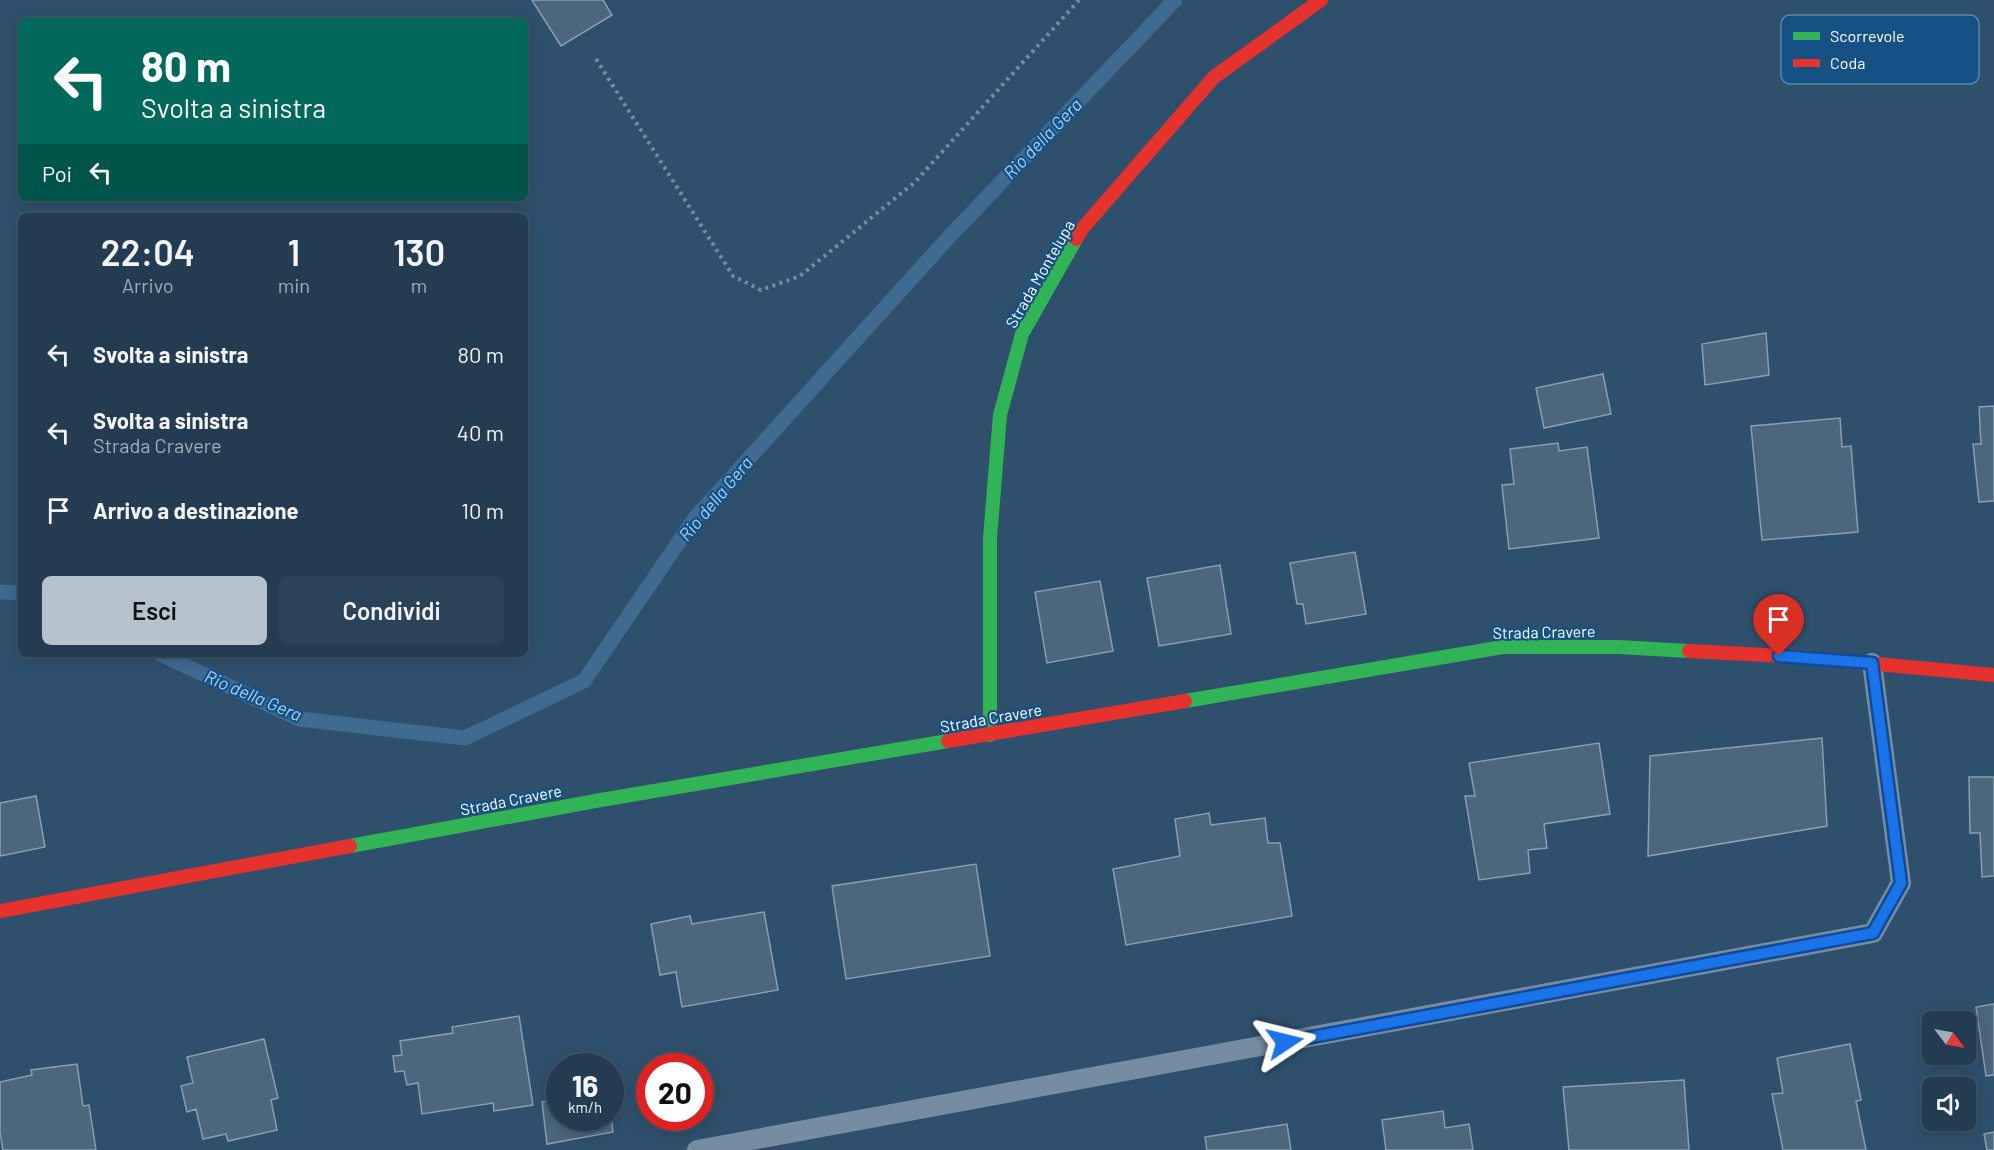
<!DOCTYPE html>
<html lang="it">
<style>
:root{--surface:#233c51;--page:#2b4358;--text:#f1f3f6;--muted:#a3adb7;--line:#405668;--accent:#b6c2cc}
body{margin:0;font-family:Barlow,sans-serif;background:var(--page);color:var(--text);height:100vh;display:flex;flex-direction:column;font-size:22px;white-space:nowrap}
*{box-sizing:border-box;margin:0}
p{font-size:20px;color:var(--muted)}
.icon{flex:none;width:33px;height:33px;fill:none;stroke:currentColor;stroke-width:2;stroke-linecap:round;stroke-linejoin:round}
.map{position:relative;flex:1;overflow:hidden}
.panel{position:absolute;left:18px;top:213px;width:510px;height:444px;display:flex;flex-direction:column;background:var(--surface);border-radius:9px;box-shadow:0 3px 15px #0003,0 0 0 2px var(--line)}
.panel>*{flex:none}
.hud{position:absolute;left:18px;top:18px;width:510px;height:183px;border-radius:9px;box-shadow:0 3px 15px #0003,0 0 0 2px var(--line);background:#00695c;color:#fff;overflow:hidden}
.needle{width:39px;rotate:122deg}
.controls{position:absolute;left:1922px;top:1011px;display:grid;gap:12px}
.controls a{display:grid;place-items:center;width:54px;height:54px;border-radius:9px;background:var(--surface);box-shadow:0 3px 15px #0003,0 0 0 2px var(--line);font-size:30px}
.speed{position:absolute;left:546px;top:1053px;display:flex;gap:12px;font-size:30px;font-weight:700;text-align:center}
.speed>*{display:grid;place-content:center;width:78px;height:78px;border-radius:50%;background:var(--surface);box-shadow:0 3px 15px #0003,0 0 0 2px var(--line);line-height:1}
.speed small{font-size:15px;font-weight:400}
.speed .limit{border:9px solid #d22;background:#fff;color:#111}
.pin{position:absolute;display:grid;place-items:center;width:51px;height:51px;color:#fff;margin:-62px -26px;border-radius:50% 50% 50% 0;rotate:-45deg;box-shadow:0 0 6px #0007}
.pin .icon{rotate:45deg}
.me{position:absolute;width:66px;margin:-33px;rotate:80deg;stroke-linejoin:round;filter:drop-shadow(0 0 4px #0008)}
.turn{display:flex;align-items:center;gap:21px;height:126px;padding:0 24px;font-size:27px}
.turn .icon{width:78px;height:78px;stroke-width:2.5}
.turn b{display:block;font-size:42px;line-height:51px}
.then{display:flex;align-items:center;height:57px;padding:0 24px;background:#0003;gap:12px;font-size:22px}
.eta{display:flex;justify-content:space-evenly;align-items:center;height:102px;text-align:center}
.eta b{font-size:36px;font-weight:600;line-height:42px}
.button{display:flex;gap:12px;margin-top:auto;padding:12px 24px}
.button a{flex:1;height:69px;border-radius:9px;background:var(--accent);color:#111;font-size:24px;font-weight:600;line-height:69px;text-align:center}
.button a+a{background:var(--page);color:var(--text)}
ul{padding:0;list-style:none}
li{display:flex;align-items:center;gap:18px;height:78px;padding:0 24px}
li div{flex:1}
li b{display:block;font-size:22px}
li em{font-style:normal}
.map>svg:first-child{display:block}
</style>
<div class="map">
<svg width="1994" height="1150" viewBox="0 0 1994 1150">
<rect width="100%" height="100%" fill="#2f506c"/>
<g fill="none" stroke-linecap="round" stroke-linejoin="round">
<path stroke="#406a90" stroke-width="15" d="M0,592L21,593
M160,654L299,719L465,738L584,681L695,518L948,238L1175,0"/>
</g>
<path fill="#4c667d" stroke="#8a9eb0" stroke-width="1.5" d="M532,0H603L612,15L561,46Z
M1766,333L1769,375L1705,385L1702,344Z
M1603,374L1611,414L1544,428L1536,388Z
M1994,406V501L1979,502L1973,444H1981L1979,407Z
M1840,418L1842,447L1851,446L1858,532L1762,540L1751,426Z
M1558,443L1559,451L1587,447L1599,538L1509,549L1502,485L1514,484L1510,449Z
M1355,552L1366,614L1306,624L1303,604H1297L1290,563Z
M1220,565L1231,634L1159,646L1147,578Z
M1100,581L1113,651L1047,663L1035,592Z
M1822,738L1827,826L1648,856L1650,756Z
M1599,743L1610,814L1544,824L1547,848L1528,850L1530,873L1479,880L1465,796H1475L1469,763Z
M1969,777H1994V876L1982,877L1980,833H1970Z
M36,796L45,847L0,856V803Z
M1209,813L1211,825L1265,818L1268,843H1280L1292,916L1126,945L1113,869L1180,856L1175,819Z
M976,864L990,956L846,979L832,886Z
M764,912L778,990L682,1007L676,972L660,975L651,924L690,916L692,924Z
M1994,1004V1075L1986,1076L1976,1007Z
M519,1016L533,1105L494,1111L493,1103L422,1114L418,1083L407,1085L404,1071L395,1072L393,1056L402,1055L400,1041L453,1033L452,1027Z
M264,1039L278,1098L271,1100L277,1130L228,1141L226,1134L203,1139L196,1109L187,1112L181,1086L193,1083L187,1057Z
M1850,1044L1861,1100L1856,1101L1866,1150H1783L1772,1094L1783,1093L1777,1058Z
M77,1064L83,1106L89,1105L96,1150H3L0,1132V1082L32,1075L31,1070Z
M1684,1080L1689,1150H1569L1563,1087Z
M560,1099V1118H610V1107L613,1132L547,1144L542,1102Z
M1443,1111L1445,1128L1469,1124L1473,1150H1386L1382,1120Z
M1287,1124L1291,1150H1207L1205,1137Z
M1994,1132V1150H1987L1984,1134Z"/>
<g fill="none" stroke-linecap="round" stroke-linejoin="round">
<path stroke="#768ca2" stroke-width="4" stroke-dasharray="3 4.5" stroke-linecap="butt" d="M596,59L733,276L761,290L800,276L915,182L1079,0"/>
<path stroke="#768ca2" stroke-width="20" d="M697,1150L1873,933L1901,883L1872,663"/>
<path stroke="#30b455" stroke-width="14" d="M1185,701L1503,647H1618L1689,651
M990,735V538L1000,415L1022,334L1076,239
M350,846L601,800L948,741"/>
<path stroke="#e5322d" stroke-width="14" d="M1076,239L1082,229L1214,77L1321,0
M1689,651L1802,657L1994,675
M948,741L1185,701
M0,911L350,846"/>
</g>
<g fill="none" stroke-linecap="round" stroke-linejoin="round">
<g stroke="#114b97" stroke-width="15">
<path id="route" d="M1285,1042L1873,933L1901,883L1872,663L1779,656"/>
</g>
<use href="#route" stroke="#1a73e8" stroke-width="10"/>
</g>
<g text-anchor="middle" stroke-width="4.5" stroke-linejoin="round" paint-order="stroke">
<g font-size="16" fill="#fff" stroke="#165185">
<text transform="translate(1040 274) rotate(-60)" y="6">Strada Montelupa</text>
<text transform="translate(1544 632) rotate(-1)" y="6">Strada Cravere</text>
<text transform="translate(991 718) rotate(-10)" y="6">Strada Cravere</text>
<text transform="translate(511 800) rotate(-11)" y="6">Strada Cravere</text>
</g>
<g font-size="18" font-style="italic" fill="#a7d1f5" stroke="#165185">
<text transform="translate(1043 139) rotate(-46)" y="6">Rio della Gera</text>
<text transform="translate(716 499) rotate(-50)" y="6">Rio della Gera</text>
<text transform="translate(253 696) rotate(23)" y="6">Rio della Gera</text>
</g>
</g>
<rect x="1781" y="15" width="198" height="69" rx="9" fill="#165185" stroke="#5c85aa" stroke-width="1.5"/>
<rect x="1793" y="32" width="27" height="8" fill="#30b455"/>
<rect x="1793" y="59" width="27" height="8" fill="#e5322d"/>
<g font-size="16" fill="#fff">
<text x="1830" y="42">Scorrevole</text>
<text x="1830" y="69">Coda</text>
</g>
</svg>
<div class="controls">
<a><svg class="needle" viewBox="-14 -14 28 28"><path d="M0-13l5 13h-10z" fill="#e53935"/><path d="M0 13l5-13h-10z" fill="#a3adb7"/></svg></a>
<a><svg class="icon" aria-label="sound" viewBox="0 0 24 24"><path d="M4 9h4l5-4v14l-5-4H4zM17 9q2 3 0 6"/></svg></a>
</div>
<div class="speed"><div>16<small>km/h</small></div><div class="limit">20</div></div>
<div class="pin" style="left:1779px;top:656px;background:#d93025"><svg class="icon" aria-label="arrive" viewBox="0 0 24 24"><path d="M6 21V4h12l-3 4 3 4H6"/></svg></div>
<svg class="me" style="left:1285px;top:1042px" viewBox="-20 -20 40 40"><path d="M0-17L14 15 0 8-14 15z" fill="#1a73e8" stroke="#fff" stroke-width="4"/></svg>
<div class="hud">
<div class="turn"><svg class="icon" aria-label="left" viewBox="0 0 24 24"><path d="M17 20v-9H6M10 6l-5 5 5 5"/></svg><div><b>80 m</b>Svolta a sinistra</div></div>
<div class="then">Poi<svg class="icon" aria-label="left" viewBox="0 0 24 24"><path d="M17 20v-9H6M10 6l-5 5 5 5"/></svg></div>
</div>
<section class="panel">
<div class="eta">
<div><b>22:04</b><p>Arrivo</p></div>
<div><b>1</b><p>min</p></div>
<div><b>130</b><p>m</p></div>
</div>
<ul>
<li><svg class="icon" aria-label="left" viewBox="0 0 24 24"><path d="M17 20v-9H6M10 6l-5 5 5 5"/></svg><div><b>Svolta a sinistra</b></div><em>80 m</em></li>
<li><svg class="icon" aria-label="left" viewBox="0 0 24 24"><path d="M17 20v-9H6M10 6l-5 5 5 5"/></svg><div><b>Svolta a sinistra</b><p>Strada Cravere</p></div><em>40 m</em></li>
<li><svg class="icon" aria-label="arrive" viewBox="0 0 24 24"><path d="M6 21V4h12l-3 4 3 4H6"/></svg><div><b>Arrivo a destinazione</b></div><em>10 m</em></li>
</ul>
<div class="button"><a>Esci</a><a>Condividi</a></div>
</section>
</div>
